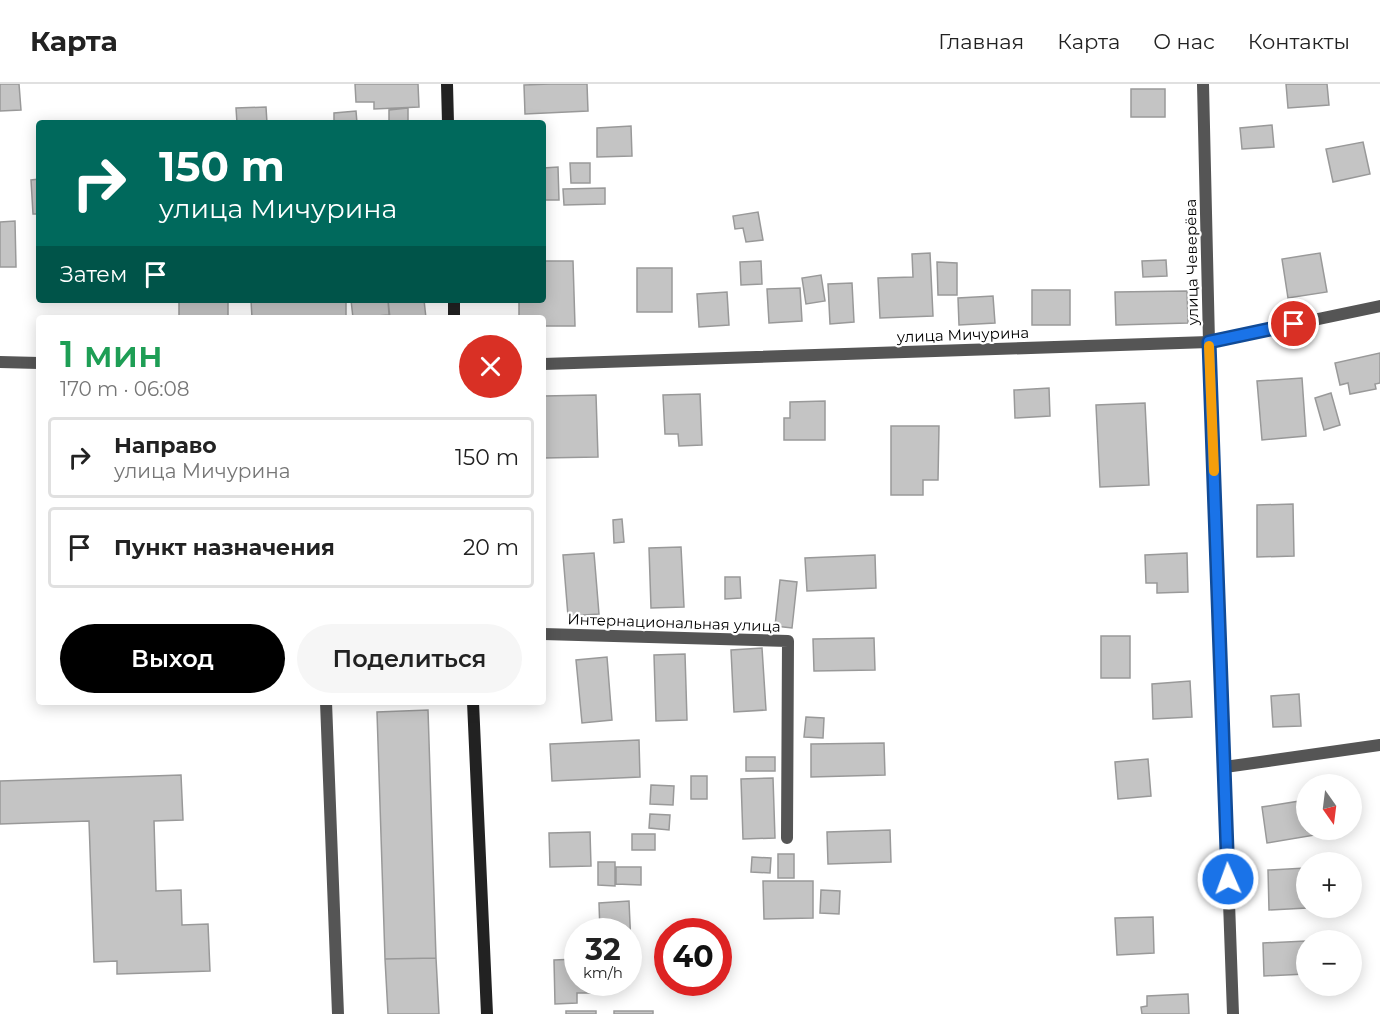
<!DOCTYPE html>
<html lang="ru">
<meta charset="utf-8">
<style>
:root{--surface:#fff;--page:#f6f6f6;--text:#222;--muted:#767676;--line:#e0e0e0;--accent:#000}
body{margin:0;font-family:Montserrat,sans-serif;background:var(--page);color:var(--text);height:100vh;display:flex;flex-direction:column;font-size:22px;white-space:nowrap}
*{box-sizing:border-box;margin:0}
p{font-size:20px;color:var(--muted)}
.icon{flex:none;width:33px;height:33px;fill:none;stroke:currentColor;stroke-width:2;stroke-linecap:round;stroke-linejoin:round}
.map{position:relative;flex:1;overflow:hidden}
.details{position:absolute;left:36px;top:231px;width:510px;height:390px;display:flex;flex-direction:column;background:var(--surface);border-radius:6px;box-shadow:0 3px 15px #0003}
.details>*{flex:none}
.guide{position:absolute;left:36px;top:36px;width:510px;height:183px;border-radius:6px;box-shadow:0 3px 15px #0003;background:#00695c;color:#fff;overflow:hidden}
.needle{width:39px;rotate:166deg}
.controls{position:absolute;left:1296px;top:690px;display:grid;gap:12px}
.controls a{display:grid;place-items:center;width:66px;height:66px;border-radius:50%;background:var(--surface);box-shadow:0 3px 15px #0003;font-size:30px}
.speed{position:absolute;left:564px;top:834px;display:flex;gap:12px;font-size:30px;font-weight:700;text-align:center}
.speed>*{display:grid;place-content:center;width:78px;height:78px;border-radius:50%;background:var(--surface);box-shadow:0 3px 15px #0003;line-height:1}
.speed small{font-size:15px;font-weight:400}
.speed .limit{border:9px solid #d22;background:#fff;color:#111}
.pin{position:absolute;display:grid;place-items:center;width:51px;height:51px;color:#fff;margin:-26px;border:3px solid #fff;border-radius:50%;box-shadow:0 2px 6px #0007}
.me{position:absolute;width:66px;margin:-33px;rotate:358deg;stroke-linejoin:round;filter:drop-shadow(0 0 4px #0008)}
.turn{display:flex;align-items:center;gap:21px;height:126px;padding:0 24px;font-size:27px}
.turn .icon{width:78px;height:78px;stroke-width:2.5}
.turn b{display:block;font-size:42px;line-height:51px}
.then{display:flex;align-items:center;height:57px;padding:0 24px;background:#0003;gap:12px;font-size:22px}
.round{display:grid;place-items:center;flex:none;width:63px;height:63px;border-radius:32px;background:var(--page)}
.summary{display:flex;align-items:center;justify-content:space-between;height:102px;padding:0 24px}
h1{font-size:36px;font-weight:600;line-height:45px;color:#1e9e55}
.primary-button{display:flex;gap:12px;margin-top:auto;padding:12px 24px}
.primary-button a{flex:1;height:69px;border-radius:36px;background:var(--accent);color:#fff;font-size:24px;font-weight:600;line-height:69px;text-align:center}
.primary-button a+a{background:var(--page);color:var(--text)}
ul{padding:0;list-style:none}
li{display:flex;align-items:center;gap:18px;height:81px;margin:0 12px 9px;padding:0 12px;border:3px solid var(--line);border-radius:6px}
li div{flex:1}
li b{display:block;font-size:22px}
li em{font-style:normal}
header{display:flex;align-items:center;gap:36px;box-sizing:border-box;height:84px;padding:0 30px;background:var(--surface);border-bottom:2px solid var(--line)}
header strong{font-size:28px}
nav{display:flex;gap:33px;margin-inline-start:auto;font-size:21px}
.map>svg:first-child{display:block}
</style>
<header>
<strong>Карта</strong>
<nav><a>Главная</a><a>Карта</a><a>О нас</a><a>Контакты</a></nav>
</header>
<div class="map">
<svg width="1380" height="930" viewBox="0 0 1380 930">
<rect width="100%" height="100%" fill="#fff"/>
<path fill="#c4c4c4" stroke="#999" stroke-width="1.5" d="M0,0H19L21,26L0,27Z
M355,0H418L419,23L374,25V18H356Z
M550,0H587L588,27L525,30L524,1Z
M1286,0H1327L1329,21L1288,24Z
M1131,5H1165V33H1131Z
M266,23L267,39H237L236,24Z
M408,24V39H389V26Z
M356,27L357,39H334V29Z
M1272,41L1274,63L1242,65L1240,44Z
M631,42L632,72L597,73V44Z
M1363,58L1370,90L1333,98L1326,65Z
M570,79H590V99H571Z
M558,83L559,116H543V84Z
M39,95V130H33L31,96Z
M605,104V120L564,121L563,105Z
M758,128L763,156L746,158L743,144L735,145L733,132Z
M15,137L16,183H0V138Z
M930,169L933,232L880,234L878,194L913,193L912,170Z
M1320,169L1327,208L1288,214L1282,175Z
M1166,176L1167,192L1143,193L1142,177Z
M543,177H573L575,242H543V234H519V216H543Z
M761,177L762,200L741,201L740,178Z
M937,178L957,179V211H938Z
M637,184H672V228H637Z
M821,191L825,217L806,220L802,194Z
M852,199L854,238L830,240L828,200Z
M800,204L802,237L769,239L767,205Z
M1032,206H1070V241H1032Z
M1187,207L1188,239L1116,241L1115,208Z
M727,208L729,241L699,243L697,210Z
M993,212L995,239L959,241L958,214Z
M179,216H228V234H179Z
M251,216H346V234H252Z
M351,216H388L389,231L353,234Z
M388,216H424L426,234H390Z
M1380,269V299L1375,300L1376,305L1350,310L1348,299L1340,301L1335,279Z
M1302,294L1306,352L1262,356L1257,297Z
M1049,304L1050,332L1015,334L1014,306Z
M1331,309L1340,341L1324,346L1315,314Z
M700,310L702,361L679,362L678,350H665L663,311Z
M596,311L598,373L543,374V312Z
M825,317V356H784V334H790V318Z
M1145,319L1149,401L1100,403L1096,321Z
M891,342H939L938,396H923V411H891Z
M1293,420L1294,472L1257,473V421Z
M622,435L624,458L614,459L613,436Z
M681,463L684,523L651,524L649,464Z
M594,469L599,530L568,532L563,471Z
M1187,469L1188,508L1157,509V499H1146L1145,471Z
M875,471L876,504L807,507L805,474Z
M725,493H740L741,514L725,515Z
M780,496L797,498L792,544L775,542Z
M1101,552H1130V594H1101Z
M874,554L875,586L814,587L813,555Z
M762,564L766,626L734,628L731,566Z
M685,570L687,636L656,637L654,571Z
M607,573L612,636L582,639L576,576Z
M1190,597L1192,633L1153,635L1152,600Z
M1299,610L1301,642L1273,643L1271,612Z
M428,626L436,874L385,875L377,628Z
M806,633L824,634L823,654L804,653Z
M639,656L640,693L552,697L550,660Z
M884,659L885,691L811,693V660Z
M746,673H775V687H746Z
M1148,675L1151,712L1118,715L1115,678Z
M181,691L183,736L154,737L156,807L181,806L182,841L208,840L210,887L117,890V877L94,878L89,737L0,740V697Z
M691,692H707V715H691Z
M773,694L775,754L743,755L741,695Z
M651,701L674,702L673,721L650,720Z
M1306,716V746H1326L1327,749L1267,759L1262,723Z
M650,730L670,731L669,746L649,744Z
M890,746L891,778L828,780L827,748Z
M590,748L591,782L550,783L549,749Z
M632,750H655V766H632Z
M778,770H794V794H778Z
M752,773L771,774L770,789L751,788Z
M598,778H615V802L598,801Z
M616,783H641V801L616,800Z
M1305,784L1307,824L1269,826L1268,786Z
M763,797H813V834L764,835Z
M821,806L840,807L839,830L820,829Z
M629,817L631,862H628V848H600L599,819Z
M1153,833L1154,869L1117,871L1115,834Z
M1306,857V890L1264,892L1263,859Z
M436,874L439,930H388L385,875Z
M578,875V898H591V909H577V919L555,920L554,876Z
M1188,910L1189,930H1142L1141,923L1147,922V912Z
M566,927H596V930H566Z
M614,927H653V930H614Z"/>
<g fill="none" stroke-linecap="round" stroke-linejoin="round">
<path stroke="#555" stroke-width="12" d="M0,278L39,279
M543,280L1209,258L1380,222
M543,550L788,557L787,754
M326,618L338,930
M1225,683L1380,661"/>
<path stroke="#555" stroke-width="12" d="M1203,0L1209,258L1233,930"/>
<path stroke="#222" stroke-width="12" d="M447,0L448,39
M454,216V234
M473,618L487,930"/>
</g>
<g fill="none" stroke-linecap="round" stroke-linejoin="round">
<g stroke="#114b97" stroke-width="15">
<path id="route" d="M1228,795L1209,258L1294,240"/>
</g>
<use href="#route" stroke="#1a73e8" stroke-width="10"/>
<path stroke="#f59e0b" stroke-width="10" d="M1209,262L1214,387"/>
</g>
<g text-anchor="middle" stroke-width="4.5" stroke-linejoin="round" paint-order="stroke">
<g font-size="15" fill="#000" stroke="#fff">
<text transform="translate(1192 178) rotate(-91)" y="5">улица Чеверёва</text>
<text transform="translate(963 251) rotate(-2)" y="5">улица Мичурина</text>
<text transform="translate(674 539) rotate(2)" y="5">Интернациональная улица</text>
</g>
</g>
</svg>
<div class="controls">
<a><svg class="needle" viewBox="-14 -14 28 28"><path d="M0-13l5 13h-10z" fill="#e53935"/><path d="M0 13l5-13h-10z" fill="#767676"/></svg></a>
<a>+</a>
<a>−</a>
</div>
<div class="speed"><div>32<small>km/h</small></div><div class="limit">40</div></div>
<div class="pin" style="left:1294px;top:240px;background:#d93025"><svg class="icon" aria-label="arrive" viewBox="0 0 24 24"><path d="M6 21V4h12l-3 4 3 4H6"/></svg></div>
<svg class="me" style="left:1228px;top:795px" viewBox="-20 -20 40 40"><circle r="17" fill="#1a73e8" stroke="#fff" stroke-width="3"/><path d="M0-11L8 9 0 5-8 9z" fill="#fff"/></svg>
<div class="guide">
<div class="turn"><svg class="icon" aria-label="right" viewBox="0 0 24 24"><path d="M7 20v-9h11M14 6l5 5-5 5"/></svg><div><b>150 m</b>улица Мичурина</div></div>
<div class="then">Затем<svg class="icon" aria-label="arrive" viewBox="0 0 24 24"><path d="M6 21V4h12l-3 4 3 4H6"/></svg></div>
</div>
<section class="details">
<div class="summary"><div><h1>1 мин</h1><p>170 m · 06:08</p></div><a class="round" style="background:#d93025;color:#fff"><svg class="icon" aria-label="close" viewBox="0 0 24 24"><path d="M6 6l12 12M18 6L6 18"/></svg></a></div>
<ul>
<li><svg class="icon" aria-label="right" viewBox="0 0 24 24"><path d="M7 20v-9h11M14 6l5 5-5 5"/></svg><div><b>Направо</b><p>улица Мичурина</p></div><em>150 m</em></li>
<li><svg class="icon" aria-label="arrive" viewBox="0 0 24 24"><path d="M6 21V4h12l-3 4 3 4H6"/></svg><div><b>Пункт назначения</b></div><em>20 m</em></li>
</ul>
<div class="primary-button"><a>Выход</a><a>Поделиться</a></div>
</section>
</div>
